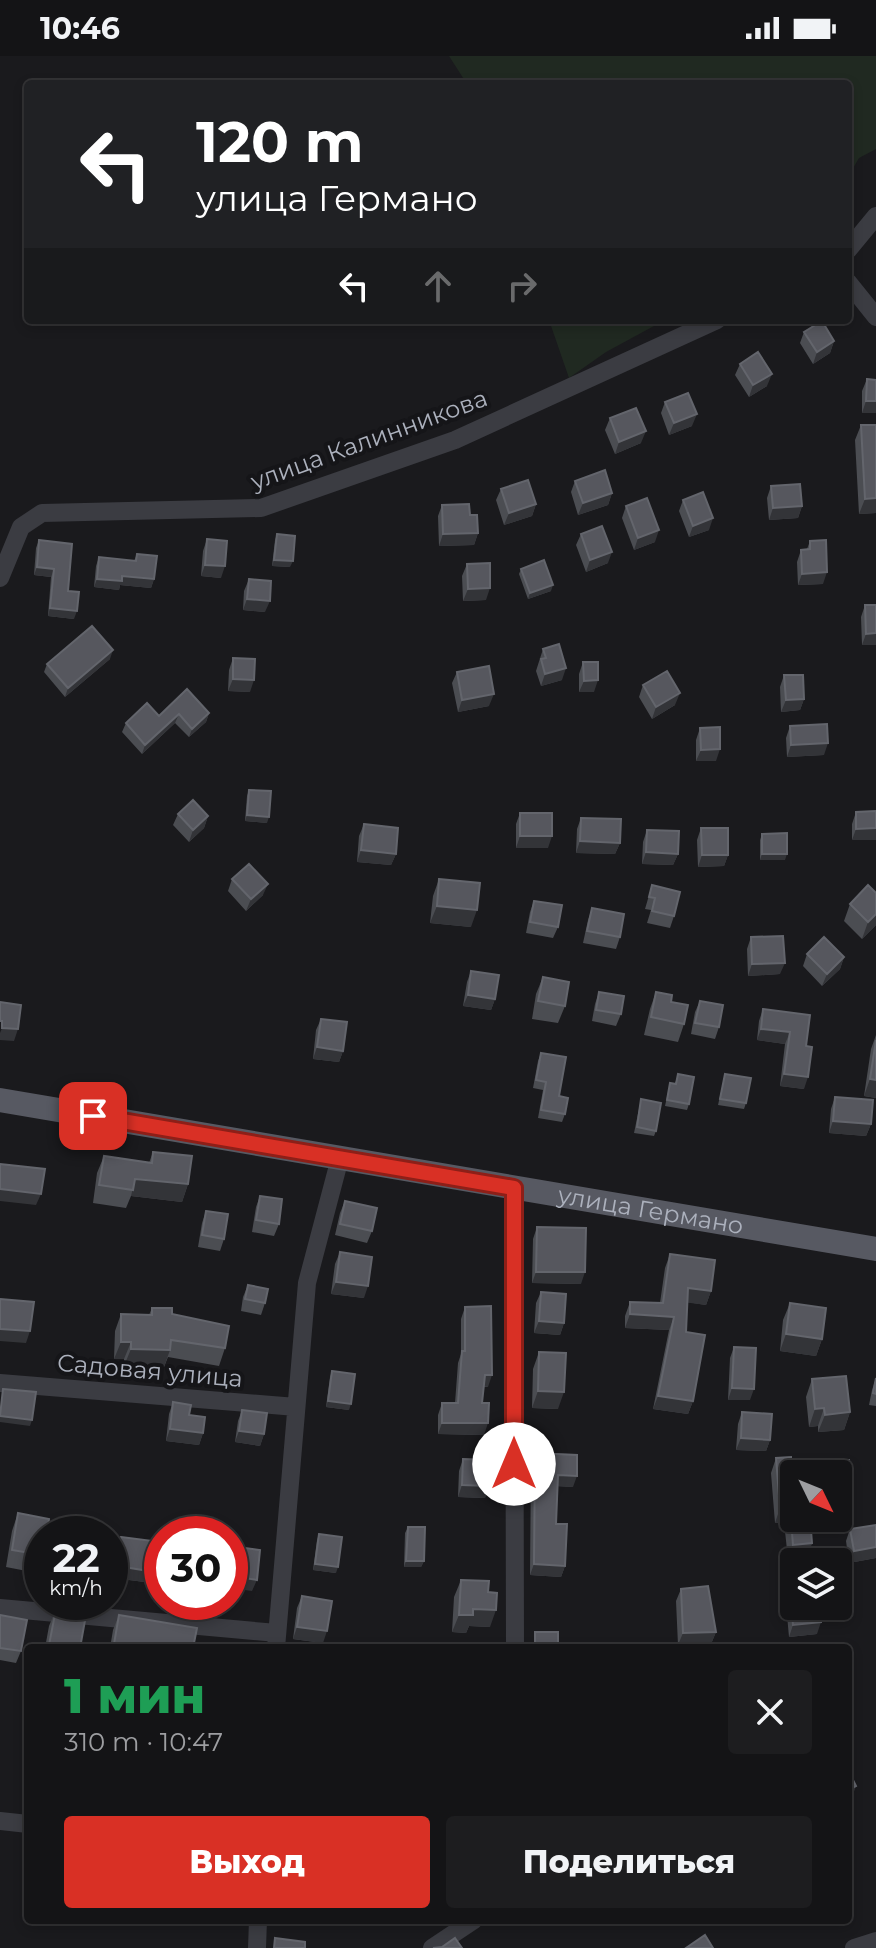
<!DOCTYPE html>
<html lang="ru">
<meta charset="utf-8">
<style>
:root{--surface:#141416;--page:#1d1d1f;--text:#f1f3f6;--muted:#9d9ea1;--line:#333335;--accent:#d93025}
body{margin:0;font-family:Montserrat,sans-serif;background:var(--page);color:var(--text);height:100vh;display:flex;flex-direction:column;font-size:30px;white-space:nowrap}
*{box-sizing:border-box;margin:0}
p{font-size:26px;color:var(--muted)}
.icon{flex:none;width:44px;height:44px;fill:none;stroke:currentColor;stroke-width:2;stroke-linecap:round;stroke-linejoin:round}
.map{position:relative;flex:1;overflow:hidden}
.side{position:absolute;left:24px;top:1588px;width:828px;height:280px;display:flex;flex-direction:column;background:var(--surface);border-radius:8px;box-shadow:0 4px 12px #0003,0 0 0 2px var(--line)}
.side>*{flex:none}
.hud{position:absolute;left:24px;top:24px;width:828px;height:244px;border-radius:8px;box-shadow:0 4px 12px #0003,0 0 0 2px var(--line);background:#202124;color:#fff;overflow:hidden}
.needle{width:52px;rotate:133deg}
.buttons{position:absolute;left:780px;top:1404px;display:grid;gap:16px}
.buttons a{display:grid;place-items:center;width:72px;height:72px;border-radius:8px;background:var(--surface);box-shadow:0 4px 12px #0003,0 0 0 2px var(--line);font-size:40px}
.speed{position:absolute;left:24px;top:1460px;display:flex;gap:16px;font-size:40px;font-weight:700;text-align:center}
.speed>*{display:grid;place-content:center;width:104px;height:104px;border-radius:50%;background:var(--surface);box-shadow:0 4px 12px #0003,0 0 0 2px var(--line);line-height:1}
.speed small{font-size:20px;font-weight:400}
.speed .limit{border:12px solid #d22;background:#fff;color:#111}
.pin{position:absolute;display:grid;place-items:center;width:68px;height:68px;color:#fff;margin:-34px;border-radius:16px;box-shadow:0 4px 12px #0006}
.me{position:absolute;width:88px;margin:-44px;rotate:0deg;stroke-linejoin:round;filter:drop-shadow(0 0 6px #0008)}
.turn{display:flex;align-items:center;gap:28px;height:168px;padding:0 40px;font-size:36px}
.turn .icon{width:104px;height:104px;stroke-width:2.5}
.turn b{display:block;font-size:56px;line-height:68px}
.lanes{display:flex;align-items:center;height:76px;padding:0 40px;background:#0003;justify-content:center;gap:40px;direction:ltr}
.lanes .off{opacity:.35}
.round{display:grid;place-items:center;flex:none;width:84px;height:84px;border-radius:8px;background:var(--page)}
.head{display:flex;align-items:center;justify-content:space-between;height:136px;padding:0 40px}
h1{font-size:48px;font-weight:800;line-height:60px;color:#1e9e55}
.button{display:flex;gap:16px;margin-top:auto;padding:16px 40px}
.button a{flex:1;height:92px;border-radius:8px;background:var(--accent);color:#fff;font-size:32px;font-weight:800;line-height:92px;text-align:center}
.button a+a{background:var(--page);color:var(--text)}
.status{display:flex;justify-content:space-between;align-items:center;height:56px;padding:0 40px;background:var(--surface);direction:ltr}
.status svg{height:22px;fill:currentColor}
.map>svg:first-child{display:block}
</style>
<div class="status"><b>10:46</b><svg viewBox="0 0 49 12"><path d="M0 12V9h3v3zM5 12V6h3v6zM10 12V3h3v9zM15 12V0h3v12zM26 1h20v11H26zM47 4h2v5h-2z"/></svg></div>
<div class="map">
<svg width="876" height="1892" viewBox="0 0 876 1892">
<rect width="100%" height="100%" fill="#1a1a1d"/>
<path fill="#202921" d="M449,0H876V93L859,102L848,121V28H467Z
M549,264H665L606,296L569,322Z"/>
<g fill="none" stroke-linecap="round" stroke-linejoin="round">
<path stroke="#3b3c42" stroke-width="18" d="M848,194L876,160
M848,226L876,261
M0,522L21,471L42,457L261,452L455,384L717,264
M514,1132L515,1592
M0,1327L296,1351
M0,1552L277,1577
M276,1592L307,1227L340,1102
M0,1765L28,1768
M257,1892L258,1864
M432,1892L474,1864
M854,1892L876,1885"/>
<path stroke="#575962" stroke-width="24" id="s1" d="M0,1044L876,1193"/>
</g>
<path fill="#4b4d52" d="M804,276L834,285L830,297L813,308L800,287Z
M740,308L767,330L749,341L735,319Z
M867,323L876,324V357H862V335Z
M665,346L692,370L669,379L661,357Z
M610,362L641,387L615,398L605,374Z
M861,369H876V457L859,458L855,384Z
M575,425L612,437L608,449L578,459L571,436Z
M771,430L802,450L798,462L769,464L767,442Z
M501,433L536,448L532,460L504,469L496,444Z
M683,444L709,474L689,481L679,455Z
M442,449L470,459L478,477L474,489L439,490L438,460Z
M626,450L655,486L634,494L622,462Z
M277,478L290,511L272,510L275,484Z
M581,478L608,507L586,516L576,489Z
M207,483L221,522L201,520L203,495Z
M39,484L68,535L74,563L48,560L51,521L34,519L36,492Z
M810,485L823,528L798,529L797,506L801,494L807,493Z
M137,498L154,523L151,532L120,529L119,534L94,531L96,510L99,501L134,505Z
M467,508L486,544L463,545L462,520Z
M521,513L551,535L528,543L519,518Z
M249,523L265,556L243,554L244,535Z
M865,549H876V589H862L861,561Z
M543,593L562,624L541,630L536,615Z
M233,602L250,636L228,635L229,614Z
M110,603L65,641L44,616L47,608Z
M583,606L594,636H579V618Z
M457,616L489,650L458,656L452,627Z
M784,619L804,643L800,654L781,656L780,631Z
M643,629L675,649L652,663L639,641Z
M209,657L206,666L189,681L175,667L142,698L122,676L126,667L159,660Z
M790,670L824,699L787,701L786,682Z
M700,672L716,705H696V684Z
M249,734L267,767L245,765L247,740Z
M876,755L852,784V768L856,756Z
M520,757L548,792H516V768Z
M178,758L208,760L204,772L189,786L173,769Z
M581,762L620,787L615,798L576,797L577,773Z
M364,768L396,798L391,809L357,806L359,780Z
M701,772L728,799L724,810L698,811L697,784Z
M647,774L678,798L673,809L642,808L643,786Z
M762,778L785,804H760V784Z
M232,823L263,839L246,855L228,835Z
M439,823L471,871L430,867L433,840Z
M652,829L674,860L670,872L647,867L651,854L645,853Z
M534,845L558,871L553,882L526,877L530,856Z
M850,848L876,858V869L862,883L844,865Z
M592,852L620,881L616,893L583,887L588,864Z
M751,881L780,918L748,920L747,893Z
M807,898L844,901L840,913L822,930L803,910Z
M471,915L495,943L491,954L463,950L467,926Z
M543,921L565,950L558,967L532,963L536,938Z
M599,936L621,958L616,970L592,965L595,948Z
M656,936L671,946L684,968L678,986L644,979L650,953Z
M700,945L719,971L715,983L691,978L695,956Z
M763,953L806,990L804,1033L780,1030L785,988L757,984L759,965Z
M321,963L343,995L339,1006L313,1003L316,974Z
M876,979V1042L864,1040L871,993Z
M541,997L559,1040L565,1058L562,1066L538,1062L543,1034L533,1032L538,1005Z
M678,1018L689,1048L687,1054L665,1050L670,1027L675,1028Z
M725,1018L746,1047L744,1053L718,1049Z
M835,1041L871,1068L866,1080L829,1077L831,1053Z
M641,1043L656,1075L654,1080L634,1077Z
M153,1096L188,1128L182,1146L131,1140L126,1152L93,1147L97,1117L104,1100L149,1107Z
M260,1140L279,1168L274,1180L252,1176L256,1151Z
M345,1145L372,1175L367,1187L335,1179L340,1157Z
M206,1155L224,1183L220,1195L198,1191L202,1167Z
M537,1171L581,1228L532,1227L533,1183Z
M340,1196L364,1242L331,1238L335,1208Z
M670,1198L711,1235L706,1249L687,1246L686,1276L693,1345L688,1358L653,1353L669,1274L625,1272V1260L630,1246L660,1247L665,1212Z
M248,1229L265,1247L261,1259L241,1255L243,1241Z
M541,1236L564,1267L560,1279L534,1277L536,1247Z
M790,1247L822,1283L816,1300L780,1295L783,1264Z
M465,1251L488,1331H484L482,1347L484,1379L438,1378V1359L442,1347H455L458,1307L461,1298V1263Z
M152,1252L172,1258L225,1292L219,1310L168,1301L164,1311L124,1310V1303H114L115,1275L121,1258L149,1259Z
M734,1291L750,1344H728L730,1302Z
M539,1296L558,1353L532,1352L533,1313Z
M332,1315L349,1354L326,1351L330,1321Z
M876,1322V1350L869,1349L872,1334Z
M812,1323L850,1356L844,1374L818,1376V1370L809,1371L806,1341Z
M173,1346L189,1359L203,1377L199,1389L166,1385L169,1358Z
M242,1354L264,1378L260,1390L235,1386L238,1365Z
M742,1356L770,1384L766,1395L736,1394L738,1368Z
M535,1397L573,1431L557,1430L556,1468L565,1510L561,1521L530,1519L531,1408Z
M776,1402L791,1410L812,1487L807,1501L788,1503L784,1466L775,1467L771,1417Z
M463,1403L489,1430L485,1442L458,1441L459,1415Z
M18,1457L42,1478V1502L37,1517L6,1511L12,1475Z
M876,1469V1502L849,1507L846,1485L850,1473Z
M408,1471L424,1505L421,1511H404L405,1477Z
M319,1478L336,1517L313,1514L317,1484Z
M121,1481L145,1526L113,1522L117,1493Z
M461,1524L488,1536L490,1571L469,1570L466,1577L452,1576L454,1541Z
M681,1533L716,1576L711,1588L678,1589L676,1545Z
M790,1537L817,1578L789,1581L786,1548Z
M302,1540L323,1587L293,1583L297,1552Z
M56,1553L80,1592H45L49,1570Z
M0,1559L21,1595L16,1607L0,1604Z
M119,1559L193,1592H110L113,1574Z"/>
<path fill="#333438" d="M834,285L830,297L813,308L817,296Z
M772,318L767,330L749,341L753,329Z
M866,345H876V357H862Z
M697,358L692,370L669,379L674,367Z
M646,375L641,387L615,398L619,386Z
M612,437L608,449L578,459L583,447Z
M876,442V457L859,458L865,443Z
M536,448L532,460L504,469L509,457Z
M802,450L798,462L769,464L773,452Z
M713,462L709,474L689,481L693,470Z
M659,474L655,486L634,494L638,482Z
M478,477L474,489L439,490L443,478Z
M612,496L608,507L586,516L590,504Z
M274,504L293,505L290,511L272,510Z
M205,509L225,510L221,522L201,520Z
M37,511L54,513L51,521L34,519Z
M827,516L823,528L798,529L802,518Z
M122,520L154,523L151,532L120,529L119,534L94,531L97,523Z
M553,529L551,535L528,543L530,537Z
M490,532L486,544L463,545L468,533Z
M247,543L270,545L265,556L243,554Z
M50,552L77,555L74,563L48,560Z
M876,577V589H862L866,578Z
M113,594L110,603L65,641L68,632Z
M566,612L562,624L541,630L545,618Z
M233,623L254,624L250,636L228,635Z
M598,624L594,636H579L584,625Z
M680,637L675,649L652,663L656,651Z
M494,638L489,650L458,656L462,644Z
M804,643L800,654L781,656L786,644Z
M209,657L206,666L189,681L192,673Z
M179,658L175,667L142,698L145,689Z
M828,687L824,699L787,701L791,689Z
M720,693L716,705H696L701,694Z
M247,759L269,761L267,767L245,765Z
M208,760L204,772L189,786L193,774Z
M876,772V784H852L856,773Z
M520,780H552L548,792H516Z
M580,785L620,787L615,798L576,797Z
M361,794L396,798L391,809L357,806Z
M646,796L678,798L673,809L642,808Z
M762,798H787L785,804H760Z
M702,799H728L724,810L698,811Z
M268,828L263,839L246,855L251,843Z
M437,850L477,854L471,871L430,867Z
M876,858V869L862,883L868,866Z
M844,901L840,913L822,930L827,918Z
M785,907L780,918L748,920L752,908Z
M468,939L495,943L491,954L463,950Z
M2,972L18,973L14,985L0,984V977Z
M761,973L790,976L785,988L757,984Z
M317,991L343,995L339,1006L313,1003Z
M784,1018L808,1021L804,1033L780,1030Z
M870,1023L876,1024V1042L864,1040Z
M833,1065L871,1068L866,1080L829,1077Z
M135,1123L188,1128L182,1146L131,1140Z
M0,1133L41,1138L36,1149L0,1145Z
M536,1216H585L581,1228L532,1227Z
M336,1226L368,1230L364,1242L331,1238Z
M688,1232L711,1235L706,1249L683,1246Z
M630,1258L674,1261L669,1274L625,1272Z
M539,1265L564,1267L560,1279L534,1277Z
M0,1273L30,1275L26,1287L0,1285Z
M786,1278L822,1283L816,1300L780,1295Z
M121,1286H131L124,1303H114Z
M131,1293L170,1294L164,1311L124,1310Z
M485,1319H492L488,1331L481,1330Z
M732,1332L754,1333L750,1344H728Z
M538,1335L564,1336L558,1353L532,1352Z
M658,1340L693,1345L688,1358L653,1353Z
M328,1345L351,1348L349,1354L326,1351Z
M824,1352L818,1370L809,1371L815,1353Z
M850,1356L844,1374L818,1376L825,1359Z
M0,1360L32,1364L30,1370L0,1366Z
M442,1367H488L484,1379L438,1378Z
M170,1373L203,1377L199,1389L166,1385Z
M239,1375L264,1378L260,1390L235,1386Z
M741,1382L770,1384L766,1395L736,1394Z
M558,1419L577,1420L573,1431L554,1430Z
M462,1429L489,1430L485,1442L458,1441Z
M838,1440H846L844,1446H838Z
M780,1452H790L784,1466L775,1467Z
M812,1487L807,1501L788,1503L793,1489Z
M876,1491V1502L849,1507L854,1495Z
M406,1505H424L421,1511H404Z
M315,1508L338,1511L336,1517L313,1514Z
M534,1508L565,1510L561,1521L530,1519Z
M117,1510L149,1515L145,1526L113,1522Z
M230,1520L257,1524L252,1535L230,1532Z
M473,1553L496,1554L490,1571L469,1570L466,1577L452,1576L459,1559Z
M821,1566L817,1578L789,1581L793,1569Z
M297,1571L327,1575L323,1587L293,1583Z
M716,1576L711,1588L678,1589L683,1577Z
M856,1730L852,1741L848,1743V1734Z"/>
<path fill="#56575e" stroke="#63656c" stroke-width="2" d="M822,265L834,285L817,296L804,276Z
M758,296L772,318L753,329L740,308Z
M867,323L876,324V345H866Z
M688,337L697,358L674,367L665,346Z
M636,352L646,375L619,386L610,362Z
M861,369H876V442L865,443Z
M605,414L612,437L583,447L575,425Z
M528,424L536,448L509,457L501,433Z
M800,428L802,450L773,452L771,430Z
M703,436L713,462L693,470L683,444Z
M647,442L659,474L638,482L626,450Z
M469,448L470,459H477L478,477L443,478L442,449Z
M602,470L612,496L590,504L581,478Z
M277,478L295,480L293,505L274,504Z
M207,483L227,485L225,510L205,509Z
M39,484L72,488L68,535L79,536L77,555L50,552L54,513L37,511Z
M826,484L827,516L802,518L801,494L810,493V485Z
M137,498L157,500L154,523L122,520V525L97,523L99,501L136,505Z
M544,504L553,529L530,537L521,513Z
M490,507V532L468,533L467,508Z
M249,523L271,525L270,545L247,543Z
M865,549H876V577L866,578Z
M92,570L113,594L68,632L47,608Z
M559,588L566,612L545,618L541,603L546,602L543,593Z
M233,602L255,603L254,624L233,623Z
M583,606H598V624L584,625Z
M489,610L494,638L462,644L457,616Z
M667,615L680,637L656,651L643,629Z
M784,619H803L804,643L786,644Z
M187,633L209,657L192,673L179,658L145,689L126,667L147,647L159,660Z
M827,668L828,687L791,689L790,670Z
M720,671V693L701,694L700,672Z
M249,734L271,735L269,761L247,759Z
M193,744L208,760L193,774L178,758Z
M876,755V772L856,773V756Z
M520,757H552V780H520Z
M581,762L621,763L620,787L580,785Z
M364,768L398,772L396,798L361,794Z
M701,772H728V799H702Z
M647,774L679,775L678,798L646,796Z
M787,777V798H762V778Z
M249,808L268,828L251,843L232,823Z
M439,823L480,827L477,854L437,850Z
M652,829L680,836L674,860L652,855L655,842L649,841Z
M868,829L876,837V858L868,866L850,848Z
M534,845L562,849L558,871L530,866Z
M592,852L624,858L620,881L587,875Z
M783,880L785,907L752,908L751,881Z
M824,881L844,901L827,918L807,898Z
M471,915L499,919L495,943L468,939Z
M543,921L569,926L565,950L538,945Z
M599,936L624,940L621,958L596,954Z
M656,936L672,939L671,946L688,949L684,968L651,961Z
M700,945L723,949L719,971L695,967Z
M0,946L21,949L18,973L2,972V965H0Z
M763,953L810,959L806,990L812,991L808,1021L784,1018L790,976L761,973Z
M321,963L347,966L343,995L317,991Z
M876,984V1024L870,1023Z
M541,997L566,1001L559,1040L568,1042L565,1058L541,1054L546,1026L536,1024Z
M678,1018L694,1021L689,1048L667,1044L670,1027L676,1028Z
M725,1018L751,1022L746,1047L720,1043Z
M835,1041L873,1044L871,1068L833,1065Z
M641,1043L661,1047L656,1075L637,1071Z
M153,1096L192,1100L188,1128L135,1123L133,1134L99,1129L104,1100L152,1107Z
M0,1108L45,1113L41,1138L0,1133Z
M260,1140L282,1143L279,1168L256,1164Z
M345,1145L377,1152L372,1175L340,1168Z
M206,1155L228,1158L224,1183L202,1179Z
M537,1171L586,1172L585,1216H536Z
M340,1196L372,1201L368,1230L336,1226Z
M670,1198L715,1204L711,1235L688,1232L686,1276L705,1279L693,1345L658,1340L674,1261L630,1258V1246L663,1247Z
M248,1229L268,1233L265,1247L245,1243Z
M541,1236L566,1238L564,1267L539,1265Z
M0,1243L34,1246L30,1275L0,1273Z
M790,1247L826,1252L822,1283L786,1278Z
M491,1250L492,1319H485L482,1347H489L488,1367H442V1347H458L462,1295H465V1251Z
M152,1252H172V1258L229,1270L225,1292L171,1284L170,1294L131,1293V1286H121V1258L152,1259Z
M734,1291L756,1292L754,1333L732,1332Z
M539,1296L566,1297L564,1336L538,1335Z
M332,1315L355,1318L351,1348L328,1345Z
M846,1320L850,1356L825,1359L824,1352L815,1353L812,1323Z
M876,1322V1338L873,1337Z
M3,1333L36,1336L32,1364L0,1360Z
M173,1346L191,1349L189,1359L205,1361L203,1377L170,1373Z
M242,1354L267,1357L264,1378L239,1375Z
M742,1356L772,1358L770,1384L741,1382Z
M535,1397L577,1399V1420L558,1419L556,1468H567L565,1510L534,1508Z
M791,1401V1410L804,1409L805,1418H794V1462H810L812,1487L793,1489L790,1452H780L776,1402Z
M463,1403L490,1404L489,1430L462,1429Z
M849,1404L851,1431H846V1440H838V1418H829L828,1406Z
M18,1457L49,1463L47,1478H42V1499L12,1494Z
M876,1469V1491L854,1495L850,1473Z
M408,1471H425L424,1505H406Z
M319,1478L342,1481L338,1511L315,1508Z
M121,1481L153,1485L149,1515L117,1510Z
M230,1490L260,1494L257,1524L230,1520Z
M461,1524L489,1525L488,1536L497,1537L496,1554L473,1553V1559H459Z
M708,1530L716,1576L683,1577L681,1533Z
M794,1536V1550H820L821,1566L793,1569L790,1537Z
M302,1540L332,1545L327,1575L297,1571Z
M56,1553L86,1559L80,1592H65L49,1589Z
M0,1559L27,1564L21,1595L0,1592Z
M119,1559L197,1572L193,1592H136L114,1588Z
M535,1576H558V1592H535Z
M465,1590H496V1592H465Z
M848,1714L856,1730L848,1734Z
M705,1879L713,1892H686Z
M275,1882L305,1886V1892H274Z
M455,1882L462,1892H433L442,1891Z"/>
<g fill="none" stroke-linecap="round" stroke-linejoin="round">
<g stroke="#8d1f18" stroke-width="20">
<path id="route" d="M93,1060L514,1132V1408"/>
</g>
<use href="#route" stroke="#d93025" stroke-width="14"/>
</g>
<g text-anchor="middle" stroke-width="8" stroke-linejoin="round" paint-order="stroke">
<g font-size="24" fill="#acb1bd" stroke="#151518">
<text transform="translate(369 384) rotate(-20)" y="8">улица Калинникова</text>
<text dy="8" stroke="none"><textPath href="#s1" startOffset="660">улица Германо</textPath></text>
<text transform="translate(150 1315) rotate(5)" y="8">Садовая улица</text>
</g>
</g>
</svg>
<div class="buttons">
<a><svg class="needle" viewBox="-14 -14 28 28"><path d="M0-13l5 13h-10z" fill="#e53935"/><path d="M0 13l5-13h-10z" fill="#9d9ea1"/></svg></a>
<a><svg class="icon" aria-label="layers" viewBox="0 0 24 24"><path d="M12 4l9 5-9 5-9-5zM3 14l9 5 9-5"/></svg></a>
</div>
<div class="speed"><div>22<small>km/h</small></div><div class="limit">30</div></div>
<div class="pin" style="left:93px;top:1060px;background:#d93025"><svg class="icon" aria-label="arrive" viewBox="0 0 24 24"><path d="M6 21V4h12l-3 4 3 4H6"/></svg></div>
<svg class="me" style="left:514px;top:1408px" viewBox="-20 -20 40 40"><circle r="19" fill="#fff"/><path d="M0-13L10 11 0 6-10 11z" fill="#d93025"/></svg>
<div class="hud">
<div class="turn"><svg class="icon" aria-label="left" viewBox="0 0 24 24"><path d="M17 20v-9H6M10 6l-5 5 5 5"/></svg><div><b>120 m</b>улица Германо</div></div>
<div class="lanes"><svg class="icon" aria-label="left" viewBox="0 0 24 24"><path d="M17 20v-9H6M10 6l-5 5 5 5"/></svg><svg class="icon off" aria-label="ahead" viewBox="0 0 24 24"><path d="M12 20V5M6 11l6-6 6 6"/></svg><svg class="icon off" aria-label="right" viewBox="0 0 24 24"><path d="M7 20v-9h11M14 6l5 5-5 5"/></svg></div>
</div>
<section class="side">
<div class="head"><div><h1>1 мин</h1><p>310 m · 10:47</p></div><a class="round"><svg class="icon" aria-label="close" viewBox="0 0 24 24"><path d="M6 6l12 12M18 6L6 18"/></svg></a></div>
<div class="button"><a>Выход</a><a>Поделиться</a></div>
</section>
</div>
